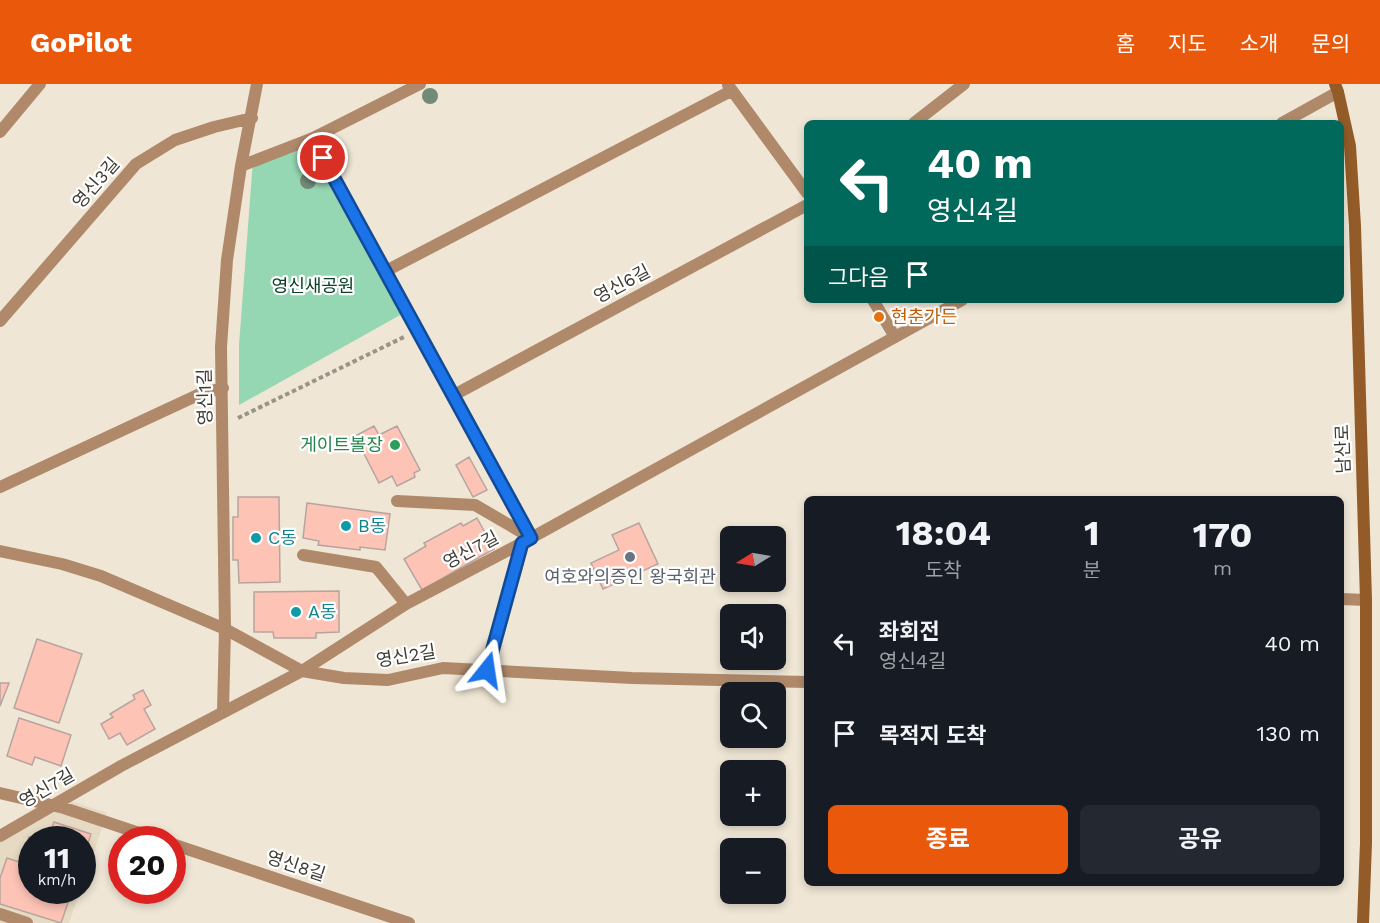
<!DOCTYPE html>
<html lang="ko">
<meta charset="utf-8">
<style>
:root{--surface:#171b24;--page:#242831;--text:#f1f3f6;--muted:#9ea1a6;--accent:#ea580c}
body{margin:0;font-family:"Work Sans","Noto Sans KR",sans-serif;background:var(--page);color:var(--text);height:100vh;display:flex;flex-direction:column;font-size:22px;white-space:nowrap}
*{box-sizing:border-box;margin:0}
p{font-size:20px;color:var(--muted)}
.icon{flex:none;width:33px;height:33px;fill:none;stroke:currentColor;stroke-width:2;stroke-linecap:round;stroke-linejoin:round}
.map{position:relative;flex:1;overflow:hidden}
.side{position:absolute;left:804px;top:412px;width:540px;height:390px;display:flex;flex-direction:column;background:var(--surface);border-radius:9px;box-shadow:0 3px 9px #0003}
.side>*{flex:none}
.hud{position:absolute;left:804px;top:36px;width:540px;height:183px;border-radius:9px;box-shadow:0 3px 9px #0003;background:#00695c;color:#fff;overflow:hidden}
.needle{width:39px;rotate:259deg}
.tools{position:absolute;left:720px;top:442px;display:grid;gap:12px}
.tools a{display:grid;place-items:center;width:66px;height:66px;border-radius:9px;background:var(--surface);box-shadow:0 3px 9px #0003;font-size:30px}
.speed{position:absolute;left:18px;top:742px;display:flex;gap:12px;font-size:30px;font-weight:700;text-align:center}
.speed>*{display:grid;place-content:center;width:78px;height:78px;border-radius:50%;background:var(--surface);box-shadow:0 3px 9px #0003;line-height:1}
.speed small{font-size:15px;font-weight:400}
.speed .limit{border:9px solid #d22;background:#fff;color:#111}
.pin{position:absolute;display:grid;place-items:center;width:51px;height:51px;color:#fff;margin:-26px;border:3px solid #fff;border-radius:50%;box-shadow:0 2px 6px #0007}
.me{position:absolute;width:66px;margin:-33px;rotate:15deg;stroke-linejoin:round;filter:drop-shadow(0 0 4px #0008)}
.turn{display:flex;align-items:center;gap:21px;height:126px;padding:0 24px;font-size:27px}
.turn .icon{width:78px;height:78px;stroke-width:2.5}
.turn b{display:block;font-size:42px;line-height:51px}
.then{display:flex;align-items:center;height:57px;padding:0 24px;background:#0003;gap:12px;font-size:22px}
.eta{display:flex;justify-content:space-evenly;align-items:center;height:102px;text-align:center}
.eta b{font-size:36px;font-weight:700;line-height:42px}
.action{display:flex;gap:12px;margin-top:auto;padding:12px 24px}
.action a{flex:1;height:69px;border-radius:9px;background:var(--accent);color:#fff;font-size:24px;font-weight:700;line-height:69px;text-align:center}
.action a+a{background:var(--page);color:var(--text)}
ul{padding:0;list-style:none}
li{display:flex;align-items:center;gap:18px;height:90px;padding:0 24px}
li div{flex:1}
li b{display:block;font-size:22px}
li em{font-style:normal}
header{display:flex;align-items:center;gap:36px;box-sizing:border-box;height:84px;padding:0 30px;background:var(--accent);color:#fff}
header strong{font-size:28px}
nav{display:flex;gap:33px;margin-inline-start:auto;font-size:21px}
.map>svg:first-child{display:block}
</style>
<header>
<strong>GoPilot</strong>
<nav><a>홈</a><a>지도</a><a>소개</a><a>문의</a></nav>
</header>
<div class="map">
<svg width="1380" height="839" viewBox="0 0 1380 839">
<rect width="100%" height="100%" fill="#efe6d5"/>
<path fill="#e7dac3" d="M58,713L107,729L83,800L82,756H32V807H80L69,839H0V748Z"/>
<path fill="#96d7b3" d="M303,55L322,65L402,230L239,321V261L253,76Z"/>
<path fill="#fdc4b6" stroke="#b8a49f" stroke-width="1.5" d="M374,342L379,351L397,342L420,386L414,389L415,393L397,402L392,392L379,399L355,352Z
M469,373L487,406L473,413L456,381Z
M238,413H279L280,498L239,499L238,476H233V433H238Z
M307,419L390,430L385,466L360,463V466L318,461L319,457L303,454Z
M477,434L494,465L422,506L404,475L426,462L424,459L461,439L463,442Z
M639,439L658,480L603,505L591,479L619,466L612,451Z
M339,507V548L316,549V554H274L273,548H254V508Z
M37,555L82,570L59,639L14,624Z
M0,599H9L0,622Z
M143,606L151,621L144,625L155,645L127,661L120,649L109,655L101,640L113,633L110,630L135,615L133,611Z
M19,634L71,651L61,682L35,673L32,681L7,672Z
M54,738L91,750L82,776V756H48Z
M29,753L39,756H32V778L22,774Z
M7,774L32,782V807H72L61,839L0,820V794Z"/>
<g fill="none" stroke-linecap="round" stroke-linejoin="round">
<path stroke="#9a9488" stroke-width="4" stroke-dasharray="4.5 3" stroke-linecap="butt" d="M238,334L404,253"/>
<path stroke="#b0896a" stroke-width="12" d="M728,1L807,109
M914,39L964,0
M1282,39L1338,8
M313,54C384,188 459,320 531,454
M241,82L313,54L420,0
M384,188L731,7
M873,216L895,253
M0,237L136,80L175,56L214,43L252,34
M454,311L807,121
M0,403L200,310L223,304
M397,417L475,421L530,453
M0,467L62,480L101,492L225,545L302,587L344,594L388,596L443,584L632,594L807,598
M303,471L376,483L406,520
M1341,515L1366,516
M487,586L522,459
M223,627L225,545L221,263L227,176L241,82L257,0
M0,709L64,724L160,756
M0,752L121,682L302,587L406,520L522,459L962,216
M172,760L409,839
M0,830L27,839"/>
<path stroke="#b0896a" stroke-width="12" d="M0,48L40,0"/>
<path stroke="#935b27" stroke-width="12" d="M1335,0L1338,8L1350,62L1355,142L1366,516V759L1363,839"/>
</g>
<g fill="#728b77">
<circle cx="430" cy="12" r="8"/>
<circle cx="308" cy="97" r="8"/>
</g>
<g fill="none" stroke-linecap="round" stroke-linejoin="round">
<g stroke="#114b97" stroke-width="15">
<path id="route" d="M323,74L531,454L522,459L487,586"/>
</g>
<use href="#route" stroke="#1a73e8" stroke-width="10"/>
</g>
<circle fill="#e8710a" stroke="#fff" stroke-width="2" cx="879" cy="233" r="6"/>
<circle fill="#2e9e5b" stroke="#fff" stroke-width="2" cx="395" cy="361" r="6"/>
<g fill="#0f9aa8" stroke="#fff" stroke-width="2">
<circle cx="346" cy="442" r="6"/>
<circle cx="256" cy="454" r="6"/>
<circle cx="296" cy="528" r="6"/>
</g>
<circle fill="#6b7280" stroke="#fff" stroke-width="2" cx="630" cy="473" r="6"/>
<g text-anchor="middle" stroke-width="4.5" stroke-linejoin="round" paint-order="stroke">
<g font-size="18" fill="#3f3c35" stroke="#fff">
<text transform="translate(96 99) rotate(-49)" y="6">영신3길</text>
<text transform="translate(622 200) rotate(-28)" y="6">영신6길</text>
<text transform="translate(205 313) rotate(-91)" y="6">영신1길</text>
<text transform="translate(1343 365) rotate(-92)" y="6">남산로</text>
<text transform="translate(471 466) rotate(-28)" y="6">영신7길</text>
<text transform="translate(406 572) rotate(-9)" y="6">영신2길</text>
<text transform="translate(47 704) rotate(-30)" y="6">영신7길</text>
<text transform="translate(296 782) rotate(18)" y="6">영신8길</text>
</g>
<g font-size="18" fill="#0b412a" stroke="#fff">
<text x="313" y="208">영신새공원</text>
</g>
<g font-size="18" fill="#c56008" stroke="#fff" text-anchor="start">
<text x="891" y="239">현춘가든</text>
</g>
<g font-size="18" fill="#27864d" stroke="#fff" text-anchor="end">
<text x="383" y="367">게이트볼장</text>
</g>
<g font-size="18" fill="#0d838f" stroke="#fff" text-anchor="start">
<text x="358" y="448">B동</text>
<text x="268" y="460">C동</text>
<text x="308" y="534">A동</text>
</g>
<g font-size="18" fill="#5b616d" stroke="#fff">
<text x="630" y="499">여호와의증인 왕국회관</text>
</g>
</g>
</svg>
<div class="tools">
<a><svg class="needle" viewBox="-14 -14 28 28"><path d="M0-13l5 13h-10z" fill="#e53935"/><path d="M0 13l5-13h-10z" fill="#9ea1a6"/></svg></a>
<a><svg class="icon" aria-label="sound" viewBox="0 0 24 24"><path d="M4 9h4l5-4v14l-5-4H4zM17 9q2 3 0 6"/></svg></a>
<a><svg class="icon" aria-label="search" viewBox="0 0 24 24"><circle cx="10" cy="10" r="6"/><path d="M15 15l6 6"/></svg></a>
<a>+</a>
<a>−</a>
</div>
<div class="speed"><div>11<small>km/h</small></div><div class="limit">20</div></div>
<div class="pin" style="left:323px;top:74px;background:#d93025"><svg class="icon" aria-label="arrive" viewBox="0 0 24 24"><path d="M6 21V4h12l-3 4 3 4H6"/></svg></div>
<svg class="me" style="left:487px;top:586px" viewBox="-20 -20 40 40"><path d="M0-17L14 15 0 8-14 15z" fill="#1a73e8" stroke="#fff" stroke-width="4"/></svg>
<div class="hud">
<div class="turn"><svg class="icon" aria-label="left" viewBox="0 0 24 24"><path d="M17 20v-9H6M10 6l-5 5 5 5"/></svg><div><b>40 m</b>영신4길</div></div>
<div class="then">그다음<svg class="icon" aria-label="arrive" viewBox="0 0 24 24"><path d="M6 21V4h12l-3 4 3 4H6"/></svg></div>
</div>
<section class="side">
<div class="eta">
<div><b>18:04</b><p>도착</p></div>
<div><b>1</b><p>분</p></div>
<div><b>170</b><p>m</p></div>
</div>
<ul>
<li><svg class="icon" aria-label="left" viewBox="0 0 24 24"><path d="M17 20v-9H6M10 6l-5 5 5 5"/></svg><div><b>좌회전</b><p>영신4길</p></div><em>40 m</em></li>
<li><svg class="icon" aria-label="arrive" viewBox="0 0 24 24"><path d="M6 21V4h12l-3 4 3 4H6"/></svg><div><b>목적지 도착</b></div><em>130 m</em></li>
</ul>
<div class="action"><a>종료</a><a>공유</a></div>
</section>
</div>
